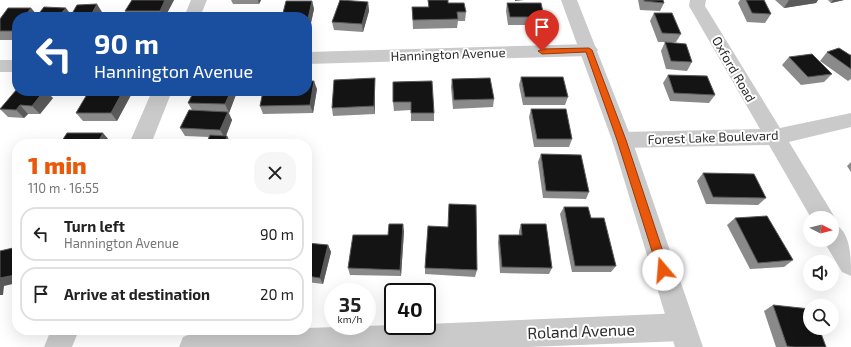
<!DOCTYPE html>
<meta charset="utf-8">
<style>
:root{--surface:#fff;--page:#f6f6f6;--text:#222;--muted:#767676;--line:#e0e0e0;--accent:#ea580c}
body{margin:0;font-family:"Exo 2",sans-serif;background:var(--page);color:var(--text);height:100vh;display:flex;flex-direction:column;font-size:15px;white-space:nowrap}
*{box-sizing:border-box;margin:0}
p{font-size:13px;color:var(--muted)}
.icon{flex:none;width:22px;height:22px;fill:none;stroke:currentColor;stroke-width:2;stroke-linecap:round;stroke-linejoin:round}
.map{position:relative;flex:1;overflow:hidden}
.drawer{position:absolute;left:12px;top:139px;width:300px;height:196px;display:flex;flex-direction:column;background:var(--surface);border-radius:16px;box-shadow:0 4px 16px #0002}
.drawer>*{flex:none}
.top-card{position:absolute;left:12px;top:12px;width:300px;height:84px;border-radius:16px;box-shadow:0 4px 16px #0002;background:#1a4fa0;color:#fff;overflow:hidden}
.needle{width:26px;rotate:96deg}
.controls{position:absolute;left:803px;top:211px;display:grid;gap:8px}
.controls a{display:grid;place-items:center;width:36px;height:36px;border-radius:50%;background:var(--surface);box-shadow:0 4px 16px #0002;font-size:20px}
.speed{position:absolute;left:324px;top:283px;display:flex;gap:8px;font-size:20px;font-weight:700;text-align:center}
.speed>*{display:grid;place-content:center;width:52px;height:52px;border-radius:50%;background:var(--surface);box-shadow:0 4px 16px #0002;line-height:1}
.speed small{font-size:10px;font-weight:400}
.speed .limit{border:2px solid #111;border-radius:6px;background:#fff;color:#111}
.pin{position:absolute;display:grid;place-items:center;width:34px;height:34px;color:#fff;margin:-41px -17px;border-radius:50% 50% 50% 0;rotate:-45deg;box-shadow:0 0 4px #0007}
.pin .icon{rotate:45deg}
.me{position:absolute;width:44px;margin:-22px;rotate:342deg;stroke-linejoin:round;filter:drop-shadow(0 0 3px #0008)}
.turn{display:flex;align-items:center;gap:14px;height:84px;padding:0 16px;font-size:18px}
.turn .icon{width:52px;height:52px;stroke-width:2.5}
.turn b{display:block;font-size:28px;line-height:34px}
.round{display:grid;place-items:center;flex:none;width:42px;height:42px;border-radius:16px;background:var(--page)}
.overview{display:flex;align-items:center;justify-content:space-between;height:68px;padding:0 16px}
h1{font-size:24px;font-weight:800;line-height:30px;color:var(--accent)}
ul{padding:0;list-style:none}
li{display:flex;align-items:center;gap:12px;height:54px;margin:0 8px 6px;padding:0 8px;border:2px solid var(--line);border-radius:16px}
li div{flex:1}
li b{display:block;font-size:15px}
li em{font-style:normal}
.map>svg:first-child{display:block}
</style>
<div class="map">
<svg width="851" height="347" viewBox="0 0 851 347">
<rect width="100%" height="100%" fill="#fff"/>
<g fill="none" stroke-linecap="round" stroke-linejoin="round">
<path fill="#cacaca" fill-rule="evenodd" d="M191,0H207L200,17H184Z
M690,0H706L705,6L780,128L851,113V127L789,142L831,211L835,218L833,223C851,231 851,256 851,276L842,272L823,240H832V218H811L769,145L622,148L615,146L612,140L615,134L622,132L760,129L689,6Z
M589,44L595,46L598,50L595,54L589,56L307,64V52Z
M0,60H17V72H0Z
M152,91H172L151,144H129Z
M682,313L692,317L696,327L692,337L682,341L528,347H179L183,337L193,333L307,330V328L393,325L427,326V324Z
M51,330H79L72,347H44Z"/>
<path fill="#cacaca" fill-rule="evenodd" d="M561,0H577L632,140L703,347H675L612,140Z"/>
</g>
<path fill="#8a8a8a" d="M174,0L165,17H129L125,11Z
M231,0H261L259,4H233Z
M428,0L448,3L466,12L465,21H458L457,28L413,29L412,7H428Z
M638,0H663L664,3L660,11L640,10Z
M740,0H764L771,14L765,23L747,22L738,3Z
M775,0H818L816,3L784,8Z
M828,0H844L831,3Z
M312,1L314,9L309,32L307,33V17Z
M368,2L369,11L363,32L334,30L332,22Z
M507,3L544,17L542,25H508L506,11Z
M31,8L37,16L71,15L102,12L100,17H17V40H0V19Z
M654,13L681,34L676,42H658L650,21Z
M665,42L692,62L687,71L666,69L661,51Z
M827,52L850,55H851V79L848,81L820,61Z
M789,57L832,74L824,82L801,85L782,65Z
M668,75L715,95L709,103L670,101L663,83Z
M521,77L568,97L565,105H523L519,85Z
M375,78V114L333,116L332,108Z
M452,79L494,99L493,107L453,109L451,87Z
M393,82L434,113V121H411V110L394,111L393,102Z
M317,89L313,113L263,114L260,106Z
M89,91H128L131,95L117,121H83L76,113Z
M237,92L229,113L232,120L226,136H227L229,140L228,144H206L209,137L185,136L180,128L192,110L188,103Z
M53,98L40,114H28L24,118L8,117L0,109V108Z
M531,109L572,139L569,147H534L529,117Z
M541,154L589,192L586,199L543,198L538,162Z
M851,162V172L847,166Z
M703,173L766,198L758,205L706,204L697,181Z
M564,207L616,266L611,272H572L560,214Z
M735,218L793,260L784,267L750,269L727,225Z
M521,224L552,268L549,274L500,273L498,242L499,235H519V231Z
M404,231L401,276L350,275L348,268L388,235Z
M307,243L328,245L331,252L323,284L307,282Z
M425,268L477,270L475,277L425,274Z
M773,305L826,347H776L764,311Z"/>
<path fill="#5a5a5a" d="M165,0H174L165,17H163L160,11Z
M258,0H261L259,4Z
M515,0H524L515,1Z
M789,0H818L816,3L784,8Z
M833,0H844L831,3Z
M312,1L314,9L309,32L307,23Z
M368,2L369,11L363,32L362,24Z
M97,4L102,12L100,17H90Z
M31,8L38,16L37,17H24Z
M66,8L72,16L71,17H58Z
M17,26V35L13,31Z
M375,78V114L374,106Z
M314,81L317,89L313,113L310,105Z
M44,91H46L53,98L40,114L32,106Z
M123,91H128L131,95L117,121L111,113Z
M231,91H237V92L229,113L225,104Z
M20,105L28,114L24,118L16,110Z
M228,112L232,120L225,138L220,130Z
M103,133L110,141L108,144H97Z
M227,136L229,140L228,144H224Z
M403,224L404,231L401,276L400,270Z
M328,245L331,252L323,284L320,278Z
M17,267V283L4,286L3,295H0V278Z"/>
<path fill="#141414" stroke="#5a5a5a" d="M132,0H165L160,11H125Z
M340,0L368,2L362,24L332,22Z
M428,0H448V3H464L466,12H457L458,19L413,20L412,7H429Z
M644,0H663L664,3L644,1Z
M746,0H764L771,14L752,13Z
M286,1H312L307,23V17H282Z
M507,3H541L544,17H510Z
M97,4L90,17H70L77,5Z
M44,7L66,8L58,17H36Z
M8,8H31L24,17H17V26L13,31H0V19Z
M654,13H672L681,34L662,33Z
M249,16V17H233Z
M665,42L686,44L692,62L671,61Z
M839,48L850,55H851V69L827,52Z
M812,54L832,74L808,77L789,57Z
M668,75L707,76L715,95L674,93Z
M521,77H563L568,97H525Z
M375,78L374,106L332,108L334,80Z
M490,78L494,99L454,100L452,79Z
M307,81H314L310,105L260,106L263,91H307Z
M432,81L434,113H411V102H393V82Z
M17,89V91H44L32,106L20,105L16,110L0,109Z
M89,91H123L111,113H76Z
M194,91H231L225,104L188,103Z
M531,109H566L572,139H537Z
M189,110L228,112L220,130L180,128Z
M67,133H103L97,144H60Z
M210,135L227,136L224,144H206Z
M541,154L581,155L589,192L546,191Z
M703,173L754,174L766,198L713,197Z
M449,204L476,205L477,270L425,268L428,226L448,227Z
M564,207H588L591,218H604L616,266H575Z
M767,216L793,260L758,263L735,218Z
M389,224H403L400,270L348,268L353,235H388Z
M521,224H546L552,268L502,267L499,235H522Z
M307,243L328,245L320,278L307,276Z
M17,247V267L15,275L0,278V251Z
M773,305L810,309V328H819L826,347H794L787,346Z"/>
<path fill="#ea580c" stroke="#983908" d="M589,48L592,50L626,140L669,270L667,273L663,274L660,273L658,270L617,140L586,52L542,54L538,51L542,49Z"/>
<g text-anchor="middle" stroke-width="4" stroke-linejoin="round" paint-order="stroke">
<g font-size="13" fill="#2d2d2d" stroke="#fff">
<text transform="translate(448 54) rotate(-2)" y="5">Hannington Avenue</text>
<text transform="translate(734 69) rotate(60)" y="5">Oxford Road</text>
<text transform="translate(713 137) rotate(-2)" y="5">Forest Lake Boulevard</text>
</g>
<g font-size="16" fill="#2d2d2d" stroke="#fff">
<text transform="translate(581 331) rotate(-2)" y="6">Roland Avenue</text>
</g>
</g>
</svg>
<div class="controls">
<a><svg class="needle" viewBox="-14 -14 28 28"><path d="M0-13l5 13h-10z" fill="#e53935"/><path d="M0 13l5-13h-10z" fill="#767676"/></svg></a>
<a><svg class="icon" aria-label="sound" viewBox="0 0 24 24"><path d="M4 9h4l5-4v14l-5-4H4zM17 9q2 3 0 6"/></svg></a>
<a><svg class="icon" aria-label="search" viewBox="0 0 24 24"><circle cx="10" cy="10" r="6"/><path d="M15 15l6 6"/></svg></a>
</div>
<div class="speed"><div>35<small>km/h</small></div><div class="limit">40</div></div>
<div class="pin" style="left:542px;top:51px;background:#d93025"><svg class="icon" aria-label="arrive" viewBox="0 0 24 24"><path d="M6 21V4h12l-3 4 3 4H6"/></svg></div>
<svg class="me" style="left:663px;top:270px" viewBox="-20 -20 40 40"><circle r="19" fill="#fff"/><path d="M0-13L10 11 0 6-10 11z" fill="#ea580c"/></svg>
<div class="top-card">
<div class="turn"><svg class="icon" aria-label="left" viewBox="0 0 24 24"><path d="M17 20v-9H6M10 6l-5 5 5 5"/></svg><div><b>90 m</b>Hannington Avenue</div></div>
</div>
<section class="drawer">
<div class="overview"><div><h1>1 min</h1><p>110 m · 16:55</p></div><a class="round"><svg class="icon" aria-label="close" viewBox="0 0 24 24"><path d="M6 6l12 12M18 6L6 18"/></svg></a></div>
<ul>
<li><svg class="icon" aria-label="left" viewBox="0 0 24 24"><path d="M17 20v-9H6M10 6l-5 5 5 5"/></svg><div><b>Turn left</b><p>Hannington Avenue</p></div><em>90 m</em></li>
<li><svg class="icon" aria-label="arrive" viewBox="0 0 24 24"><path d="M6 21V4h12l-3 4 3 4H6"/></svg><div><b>Arrive at destination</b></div><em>20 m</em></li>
</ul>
</section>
</div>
